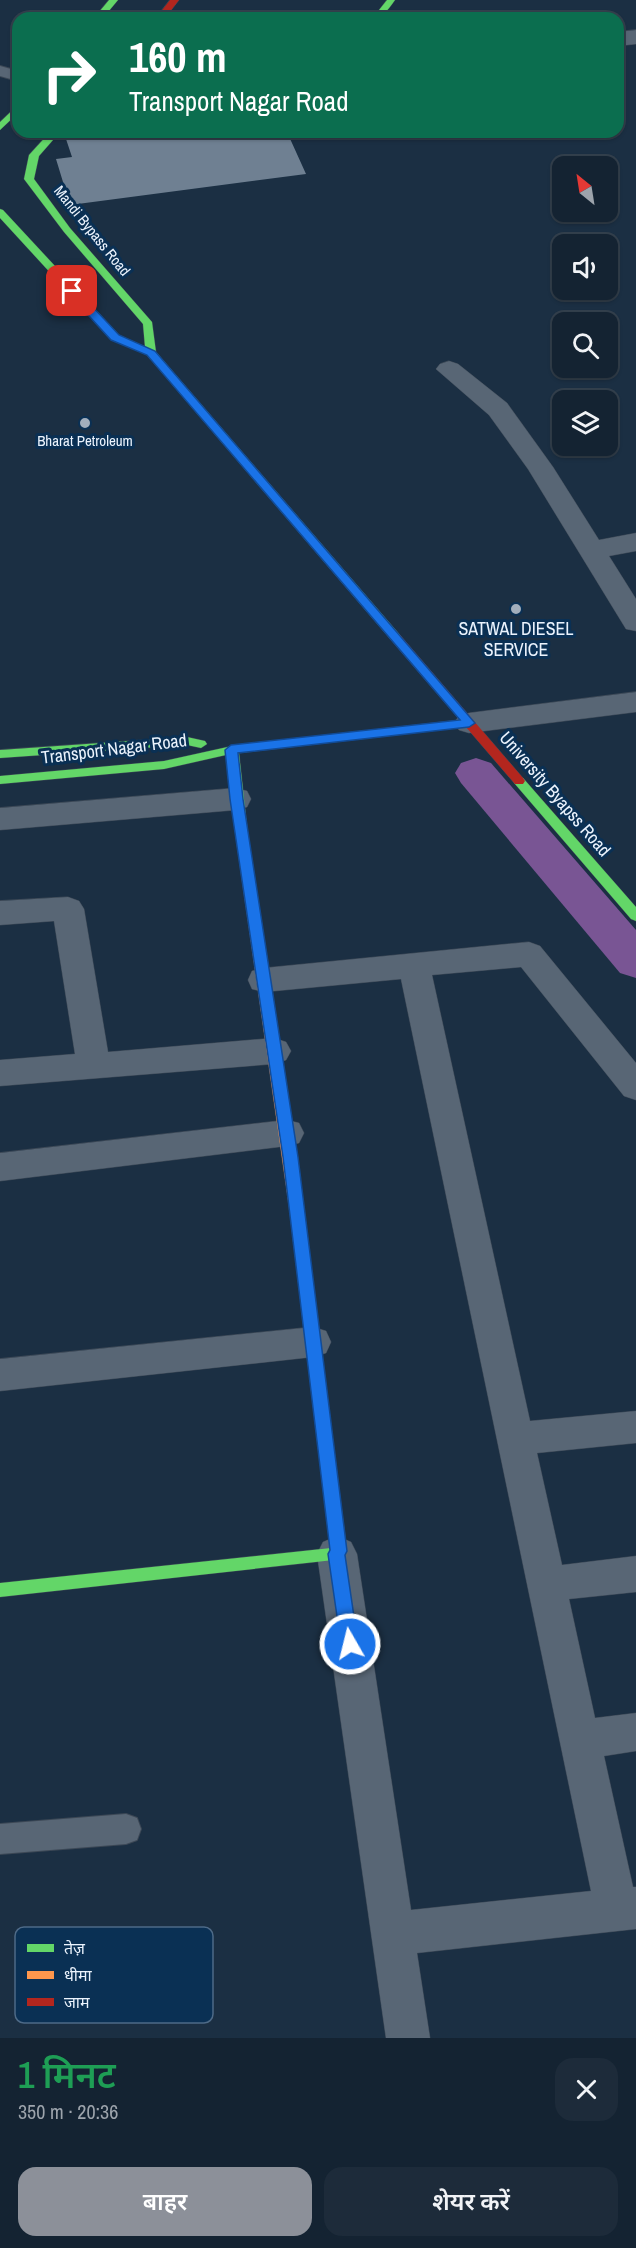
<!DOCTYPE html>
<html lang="hi">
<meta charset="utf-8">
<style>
:root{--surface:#142332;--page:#1d2b3a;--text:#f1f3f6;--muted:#9da4ac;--line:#33404d;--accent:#8c9099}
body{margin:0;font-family:"Archivo Narrow","Noto Sans Devanagari",sans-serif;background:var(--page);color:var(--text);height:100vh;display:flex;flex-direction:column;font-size:22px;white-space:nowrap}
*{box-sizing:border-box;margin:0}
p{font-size:20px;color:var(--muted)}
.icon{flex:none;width:33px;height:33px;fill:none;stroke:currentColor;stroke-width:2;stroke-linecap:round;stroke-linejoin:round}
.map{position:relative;height:2038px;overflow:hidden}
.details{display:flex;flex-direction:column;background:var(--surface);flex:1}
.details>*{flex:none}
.top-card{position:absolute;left:12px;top:12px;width:612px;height:126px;border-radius:18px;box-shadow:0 2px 4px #0004,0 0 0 2px var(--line);background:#0b6e4f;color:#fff;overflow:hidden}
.needle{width:39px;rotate:330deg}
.controls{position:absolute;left:552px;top:156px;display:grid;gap:12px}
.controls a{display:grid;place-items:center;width:66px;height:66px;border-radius:12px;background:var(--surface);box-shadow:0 2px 4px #0004,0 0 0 2px var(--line);font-size:30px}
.pin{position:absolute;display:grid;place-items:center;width:51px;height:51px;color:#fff;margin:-26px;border-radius:12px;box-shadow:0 3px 9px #0006}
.me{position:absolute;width:66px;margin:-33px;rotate:352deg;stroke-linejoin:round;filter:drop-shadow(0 0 4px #0008)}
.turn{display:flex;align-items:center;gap:21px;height:126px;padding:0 18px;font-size:27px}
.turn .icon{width:78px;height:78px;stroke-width:2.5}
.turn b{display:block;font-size:42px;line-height:51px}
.round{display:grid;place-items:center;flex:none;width:63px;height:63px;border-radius:18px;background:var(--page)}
.overview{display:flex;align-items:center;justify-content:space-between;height:102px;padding:0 18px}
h1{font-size:36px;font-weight:600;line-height:45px;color:#1e9e55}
.cta{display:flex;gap:12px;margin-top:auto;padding:12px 18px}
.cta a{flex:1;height:69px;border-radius:18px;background:var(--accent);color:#fff;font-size:24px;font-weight:600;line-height:69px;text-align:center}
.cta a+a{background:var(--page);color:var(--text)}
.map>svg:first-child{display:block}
</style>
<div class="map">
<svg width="636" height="2038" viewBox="0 0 636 2038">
<rect width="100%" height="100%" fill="#1b2f43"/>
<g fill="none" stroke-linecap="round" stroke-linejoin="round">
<path fill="#795594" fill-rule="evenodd" d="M476,758L491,763L636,930V978L620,973L461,783L455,773L461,763Z"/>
</g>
<path fill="#6f8092" d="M101,132H287L306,174L70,205L56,159L72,157L65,136Z"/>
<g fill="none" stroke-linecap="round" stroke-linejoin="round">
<g stroke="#3c4856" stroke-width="2">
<path id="lane" d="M0,66L18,71V81L0,76Z
M126,1814L137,1818L141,1829L137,1840L126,1844L0,1854V1824Z"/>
</g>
<g stroke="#3c4856" stroke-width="1">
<path id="street" d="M636,30V44L618,46V32Z
M449,361L458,364L507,403L553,467L599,540L636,533V551L609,556L636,599V631L626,629L528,469L489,415L436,369L440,364Z
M636,692V712L469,733L459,730L454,723L459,716L469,713Z
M236,788L247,791L251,799L247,807L236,810L0,830V808Z
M68,897L79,901L84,909L108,1052L274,1038L286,1042L291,1051L286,1060L274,1064L0,1086V1060L75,1054L54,921L0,925V901Z
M529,942L540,946L636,1063V1100L624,1096L521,967L432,975L530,1421L636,1411V1443L537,1453L562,1565L636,1556V1592L569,1599L595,1718L636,1713V1751L604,1756L633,1887H636V1929L417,1953L430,2038H386L317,1554L323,1542L337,1536L351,1542L357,1554L411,1910L591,1891L401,979L264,992L252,989L248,980L252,971L264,968Z
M287,1120L299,1123L304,1133L299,1143L287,1146L0,1181V1153Z
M313,1327L326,1331L331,1342L326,1353L313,1357L0,1391V1359Z"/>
</g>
<g stroke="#3c4856" stroke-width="1">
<path id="fast" d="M109,0H118L103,18H94Z
M387,0H395C387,11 383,18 369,18L379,10Z
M18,105V113L0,130V122Z
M50,132H60L39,156L34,179L70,228L152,322L156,352L400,635L402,638L400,641H392L147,355L111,339L0,218V209L3,210L119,335L145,347L143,324L64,232L24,179L29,155Z
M469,719L473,720L475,723L473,726L239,753L249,845L243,849L237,845L226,755L164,769L0,784V776L164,761L232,746Z
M187,737L205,741L207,744L201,748L187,745L0,758V750Z
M519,777L523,778L636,907V921L631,919L515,784L513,781Z
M297,1208L302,1210L304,1214L347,1551L343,1559L0,1597V1583L331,1548L290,1214L292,1210Z"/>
</g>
<g stroke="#3c4856" stroke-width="1">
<path id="slow" d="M243,841L249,845L304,1214L302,1218L297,1220L292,1218L290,1214L237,845Z"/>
</g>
<g stroke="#3c4856" stroke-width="1">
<path id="jam" d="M170,0H179L165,18H156Z
M396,634L400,635L523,778L525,781L523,784H515L392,641L390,638Z"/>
</g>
<use href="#lane" fill="#586675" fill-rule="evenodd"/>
<use href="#street" fill="#586675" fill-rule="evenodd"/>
<use href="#fast" fill="#63d668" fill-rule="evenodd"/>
<use href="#slow" fill="#ff974d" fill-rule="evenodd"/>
<use href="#jam" fill="#b3261e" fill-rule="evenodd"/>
</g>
<path fill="#1a73e8" stroke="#114b97" stroke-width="1.5" d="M68,288H75L119,335L155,351L475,723L469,727L238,753L243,799L298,1157L347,1551L345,1555L358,1644L356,1649L350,1651L344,1649L341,1644L328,1554L330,1550L283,1157L230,799L225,750L231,745L460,720L147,355L111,340L68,293Z"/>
<g fill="#a2aebc" stroke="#0a3054" stroke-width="2">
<circle cx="85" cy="423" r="6"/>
<circle cx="516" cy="609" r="6"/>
</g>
<g text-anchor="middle" stroke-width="6" stroke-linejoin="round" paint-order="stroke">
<g font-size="15" fill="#ebf3fd" stroke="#0a3054">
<text transform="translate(92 231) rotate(51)" y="5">Mandi Bypass Road</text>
</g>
<g font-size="15" fill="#ebf3fd" stroke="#0a3054">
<text x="85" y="446">Bharat Petroleum</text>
</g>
<g font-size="18" fill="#ebf3fd" stroke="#0a3054">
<text x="516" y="635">SATWAL DIESEL<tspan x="516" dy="21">SERVICE</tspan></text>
</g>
<g font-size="18" fill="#ebf3fd" stroke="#0a3054">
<text transform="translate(114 749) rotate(-7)" y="6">Transport Nagar Road</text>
<text transform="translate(555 794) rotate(49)" y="6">University Byapss Road</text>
</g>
</g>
<rect x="15" y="1927" width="198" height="96" rx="9" fill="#0a3054" stroke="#4e6a87" stroke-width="1.5"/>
<rect x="27" y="1944" width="27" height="8" fill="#63d668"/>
<rect x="27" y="1971" width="27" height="8" fill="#ff974d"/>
<rect x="27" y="1998" width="27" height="8" fill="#b3261e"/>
<g font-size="16" fill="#ebf3fd">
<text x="64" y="1954">तेज़</text>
<text x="64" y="1981">धीमा</text>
<text x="64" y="2008">जाम</text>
</g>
</svg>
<div class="controls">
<a><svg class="needle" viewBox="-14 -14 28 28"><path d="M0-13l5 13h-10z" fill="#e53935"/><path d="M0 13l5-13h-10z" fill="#9da4ac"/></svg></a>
<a><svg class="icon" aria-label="sound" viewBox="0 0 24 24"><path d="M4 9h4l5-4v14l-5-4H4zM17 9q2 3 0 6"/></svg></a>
<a><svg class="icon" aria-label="search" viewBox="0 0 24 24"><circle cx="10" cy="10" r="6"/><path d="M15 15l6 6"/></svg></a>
<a><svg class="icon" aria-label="layers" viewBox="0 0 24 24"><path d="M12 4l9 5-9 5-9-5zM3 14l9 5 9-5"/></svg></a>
</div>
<div class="pin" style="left:72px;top:291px;background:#d93025"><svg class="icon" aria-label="arrive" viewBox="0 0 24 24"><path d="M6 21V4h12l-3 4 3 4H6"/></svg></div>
<svg class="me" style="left:350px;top:1644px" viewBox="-20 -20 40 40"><circle r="17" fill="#1a73e8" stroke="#fff" stroke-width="3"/><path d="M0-11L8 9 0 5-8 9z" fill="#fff"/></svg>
<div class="top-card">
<div class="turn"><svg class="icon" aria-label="right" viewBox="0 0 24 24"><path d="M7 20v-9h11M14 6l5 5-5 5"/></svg><div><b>160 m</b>Transport Nagar Road</div></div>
</div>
</div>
<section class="details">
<div class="overview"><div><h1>1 मिनट</h1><p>350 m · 20:36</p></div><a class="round"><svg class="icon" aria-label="close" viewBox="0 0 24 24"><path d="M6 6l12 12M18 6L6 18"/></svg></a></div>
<div class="cta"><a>बाहर</a><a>शेयर करें</a></div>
</section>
